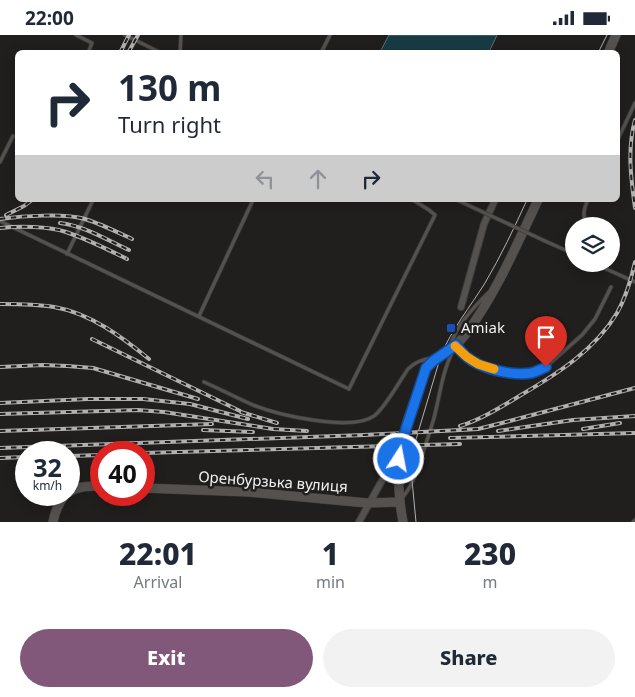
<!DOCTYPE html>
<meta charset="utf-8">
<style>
:root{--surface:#fff;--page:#f2f2f3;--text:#1f2937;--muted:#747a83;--accent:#81577a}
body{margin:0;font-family:"Noto Sans",sans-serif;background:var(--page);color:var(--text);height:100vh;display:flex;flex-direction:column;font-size:19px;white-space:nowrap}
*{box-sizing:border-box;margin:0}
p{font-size:16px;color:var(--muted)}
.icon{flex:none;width:28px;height:28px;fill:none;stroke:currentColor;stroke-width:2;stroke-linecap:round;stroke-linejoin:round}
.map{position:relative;height:487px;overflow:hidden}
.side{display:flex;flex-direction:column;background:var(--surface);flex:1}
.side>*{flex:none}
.hud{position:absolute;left:15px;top:15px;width:605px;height:152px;border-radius:8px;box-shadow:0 2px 12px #0003;background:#fff;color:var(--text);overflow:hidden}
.buttons{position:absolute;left:565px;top:182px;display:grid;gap:10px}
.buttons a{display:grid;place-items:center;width:55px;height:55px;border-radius:50%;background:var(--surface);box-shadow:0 2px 12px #0003;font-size:25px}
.speed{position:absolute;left:15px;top:406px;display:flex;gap:10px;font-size:25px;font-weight:700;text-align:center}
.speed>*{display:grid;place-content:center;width:65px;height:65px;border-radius:50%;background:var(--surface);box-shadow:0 2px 12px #0003;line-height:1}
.speed small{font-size:12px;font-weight:400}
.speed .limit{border:8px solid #d22;background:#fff;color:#111}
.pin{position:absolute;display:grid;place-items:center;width:42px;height:42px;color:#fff;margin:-51px -21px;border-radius:50% 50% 50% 0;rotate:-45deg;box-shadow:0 0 5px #0007}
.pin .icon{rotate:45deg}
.me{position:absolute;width:55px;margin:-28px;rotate:11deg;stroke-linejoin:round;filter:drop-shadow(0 0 4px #0008)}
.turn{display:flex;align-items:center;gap:18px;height:105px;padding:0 20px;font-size:22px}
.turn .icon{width:65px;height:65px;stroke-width:2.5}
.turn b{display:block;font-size:35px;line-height:42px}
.lanes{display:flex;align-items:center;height:48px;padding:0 20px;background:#0003;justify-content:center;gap:25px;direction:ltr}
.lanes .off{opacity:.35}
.eta{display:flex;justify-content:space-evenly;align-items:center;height:85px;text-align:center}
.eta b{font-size:30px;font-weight:800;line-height:35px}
.cta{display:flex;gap:10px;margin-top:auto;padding:10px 20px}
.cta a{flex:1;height:58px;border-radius:30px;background:var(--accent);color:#fff;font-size:20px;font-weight:800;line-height:58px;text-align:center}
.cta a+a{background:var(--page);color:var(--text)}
.status{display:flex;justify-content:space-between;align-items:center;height:35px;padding:0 25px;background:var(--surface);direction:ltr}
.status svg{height:14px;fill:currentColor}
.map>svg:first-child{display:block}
</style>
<div class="status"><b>22:00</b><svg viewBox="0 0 49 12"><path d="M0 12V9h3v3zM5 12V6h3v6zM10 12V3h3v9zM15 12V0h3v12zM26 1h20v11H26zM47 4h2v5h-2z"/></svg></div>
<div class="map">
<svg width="635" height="487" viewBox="0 0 635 487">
<rect width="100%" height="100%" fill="#211f1d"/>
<path fill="#183b43" stroke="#5a7277" d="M389,0H497L489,17H380Z"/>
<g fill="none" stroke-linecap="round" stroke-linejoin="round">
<g stroke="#3e3c3a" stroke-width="4.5">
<path id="lane" d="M76,0L92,8L88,18
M125,0L161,18
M180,18L181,0
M321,18L330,0
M618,104L635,68
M0,127L13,101
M0,186L349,354L435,180L429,175L413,165
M586,191C583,181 583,175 588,165
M545,206L574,219
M67,219L93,165
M595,229L635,247
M199,281L253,165
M456,310L467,322L478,329L488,333L516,338L533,337L546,332L582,300L595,284L611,252
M450,311C457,290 473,273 488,258
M204,347C220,354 237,363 253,370C278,380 351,397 374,381C385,373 399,347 408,334C415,327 422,324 433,323
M403,462C412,451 416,438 421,424C425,411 430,397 434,383C440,360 442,337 453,316
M633,487L635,485"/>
</g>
<g stroke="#3e3c3a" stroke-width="8">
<path id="street" d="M461,272L484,189L495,165
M359,487L380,449L399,417"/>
</g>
<g stroke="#3e3c3a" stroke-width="10">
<path id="secondary" d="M608,18L616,0
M144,453L249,457L367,468L400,467
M69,457C78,451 90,451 101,451
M53,487C55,476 58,469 65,460
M403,487C399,466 397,438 400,417C404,390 415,364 424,339C432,321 453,317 465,300C496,259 516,211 538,165"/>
</g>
<use href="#lane" stroke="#54514e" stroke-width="3"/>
<use href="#street" stroke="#54514e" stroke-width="6"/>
<use href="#secondary" stroke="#54514e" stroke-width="9"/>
<path stroke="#b3b1af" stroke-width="1" d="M598,18L607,0
M416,487L412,445V418L441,320C452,294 470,272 485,248C501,221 514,193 527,165"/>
<g stroke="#b3b1af" stroke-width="4">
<path id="rail" d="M120,18L129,0
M128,18L138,0
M635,85C627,114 631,144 635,173
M6,180L24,171L32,165
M0,184C22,181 64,178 85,184C101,189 117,197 132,204
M60,188C85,191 107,205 129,215
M0,193C18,191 49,191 66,197C87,204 107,214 127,224
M0,269C18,269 36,269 54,272C90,278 122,302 149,324
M92,304L240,376
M0,332L42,330L67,331L93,333L198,364
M0,368L88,364H143L190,369L248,384
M241,377L277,388
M0,379L138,375L164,377L273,394L307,396
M460,391C482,384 501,372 521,360C557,339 595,315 617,278C626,262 631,245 635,227
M583,394L620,388
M203,395L253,397
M0,396L212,389
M498,396L573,385L635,381
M450,403L635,398
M0,413L364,400L460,395L478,394L502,388L635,353
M144,418L460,409
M69,421L101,420
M0,423L26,422"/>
</g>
<use href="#rail" stroke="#211f1d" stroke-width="2" stroke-dasharray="5.5" stroke-linecap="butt"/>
<g stroke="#3e3c3a" stroke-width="4.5" stroke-linecap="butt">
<path id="lane-bridge" d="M457,165L545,206"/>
</g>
<use href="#lane-bridge" stroke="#54514e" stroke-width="3"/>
</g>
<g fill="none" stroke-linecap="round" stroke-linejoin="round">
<g stroke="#114b97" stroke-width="12">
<path id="route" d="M399,424L402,406L426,333L433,326L456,310C459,314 463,319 467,322C481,334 513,341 531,338C536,337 541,334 546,332"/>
</g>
<use href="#route" stroke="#1a73e8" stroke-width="9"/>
<path stroke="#f59e0b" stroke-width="9" d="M455,311L467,322L478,329L494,334"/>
</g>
<rect fill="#1a4fb4" stroke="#211f1d" stroke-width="2" x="446" y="288" width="10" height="10" rx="2.5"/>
<g text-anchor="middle" stroke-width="5" stroke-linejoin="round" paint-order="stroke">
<g font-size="15" fill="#f3f1ef" stroke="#211f1d" text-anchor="start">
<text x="461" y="298">Amiak</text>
</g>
<g font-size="15" fill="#f3f1ef" stroke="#211f1d">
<text transform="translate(273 447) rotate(4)" y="5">Оренбурзька вулиця</text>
</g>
</g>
</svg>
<div class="buttons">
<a><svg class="icon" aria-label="layers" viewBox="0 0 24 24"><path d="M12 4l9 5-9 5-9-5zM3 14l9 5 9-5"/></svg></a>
</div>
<div class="speed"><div>32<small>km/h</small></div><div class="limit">40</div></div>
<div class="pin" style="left:546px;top:332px;background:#d93025"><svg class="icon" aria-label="arrive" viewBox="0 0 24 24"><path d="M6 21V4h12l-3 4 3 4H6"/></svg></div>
<svg class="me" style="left:399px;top:424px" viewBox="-20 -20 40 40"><circle r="17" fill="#1a73e8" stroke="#fff" stroke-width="3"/><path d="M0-11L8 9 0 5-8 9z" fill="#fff"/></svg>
<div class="hud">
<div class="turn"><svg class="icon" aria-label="right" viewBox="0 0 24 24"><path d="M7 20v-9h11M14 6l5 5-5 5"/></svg><div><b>130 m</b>Turn right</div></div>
<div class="lanes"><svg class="icon off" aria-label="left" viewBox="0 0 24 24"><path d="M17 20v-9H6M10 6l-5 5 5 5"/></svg><svg class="icon off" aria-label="ahead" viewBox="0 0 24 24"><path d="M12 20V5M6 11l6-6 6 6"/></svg><svg class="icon" aria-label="right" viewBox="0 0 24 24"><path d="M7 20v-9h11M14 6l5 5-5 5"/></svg></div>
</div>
</div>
<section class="side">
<div class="eta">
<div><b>22:01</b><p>Arrival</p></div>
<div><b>1</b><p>min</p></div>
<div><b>230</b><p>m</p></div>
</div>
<div class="cta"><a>Exit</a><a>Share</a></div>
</section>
